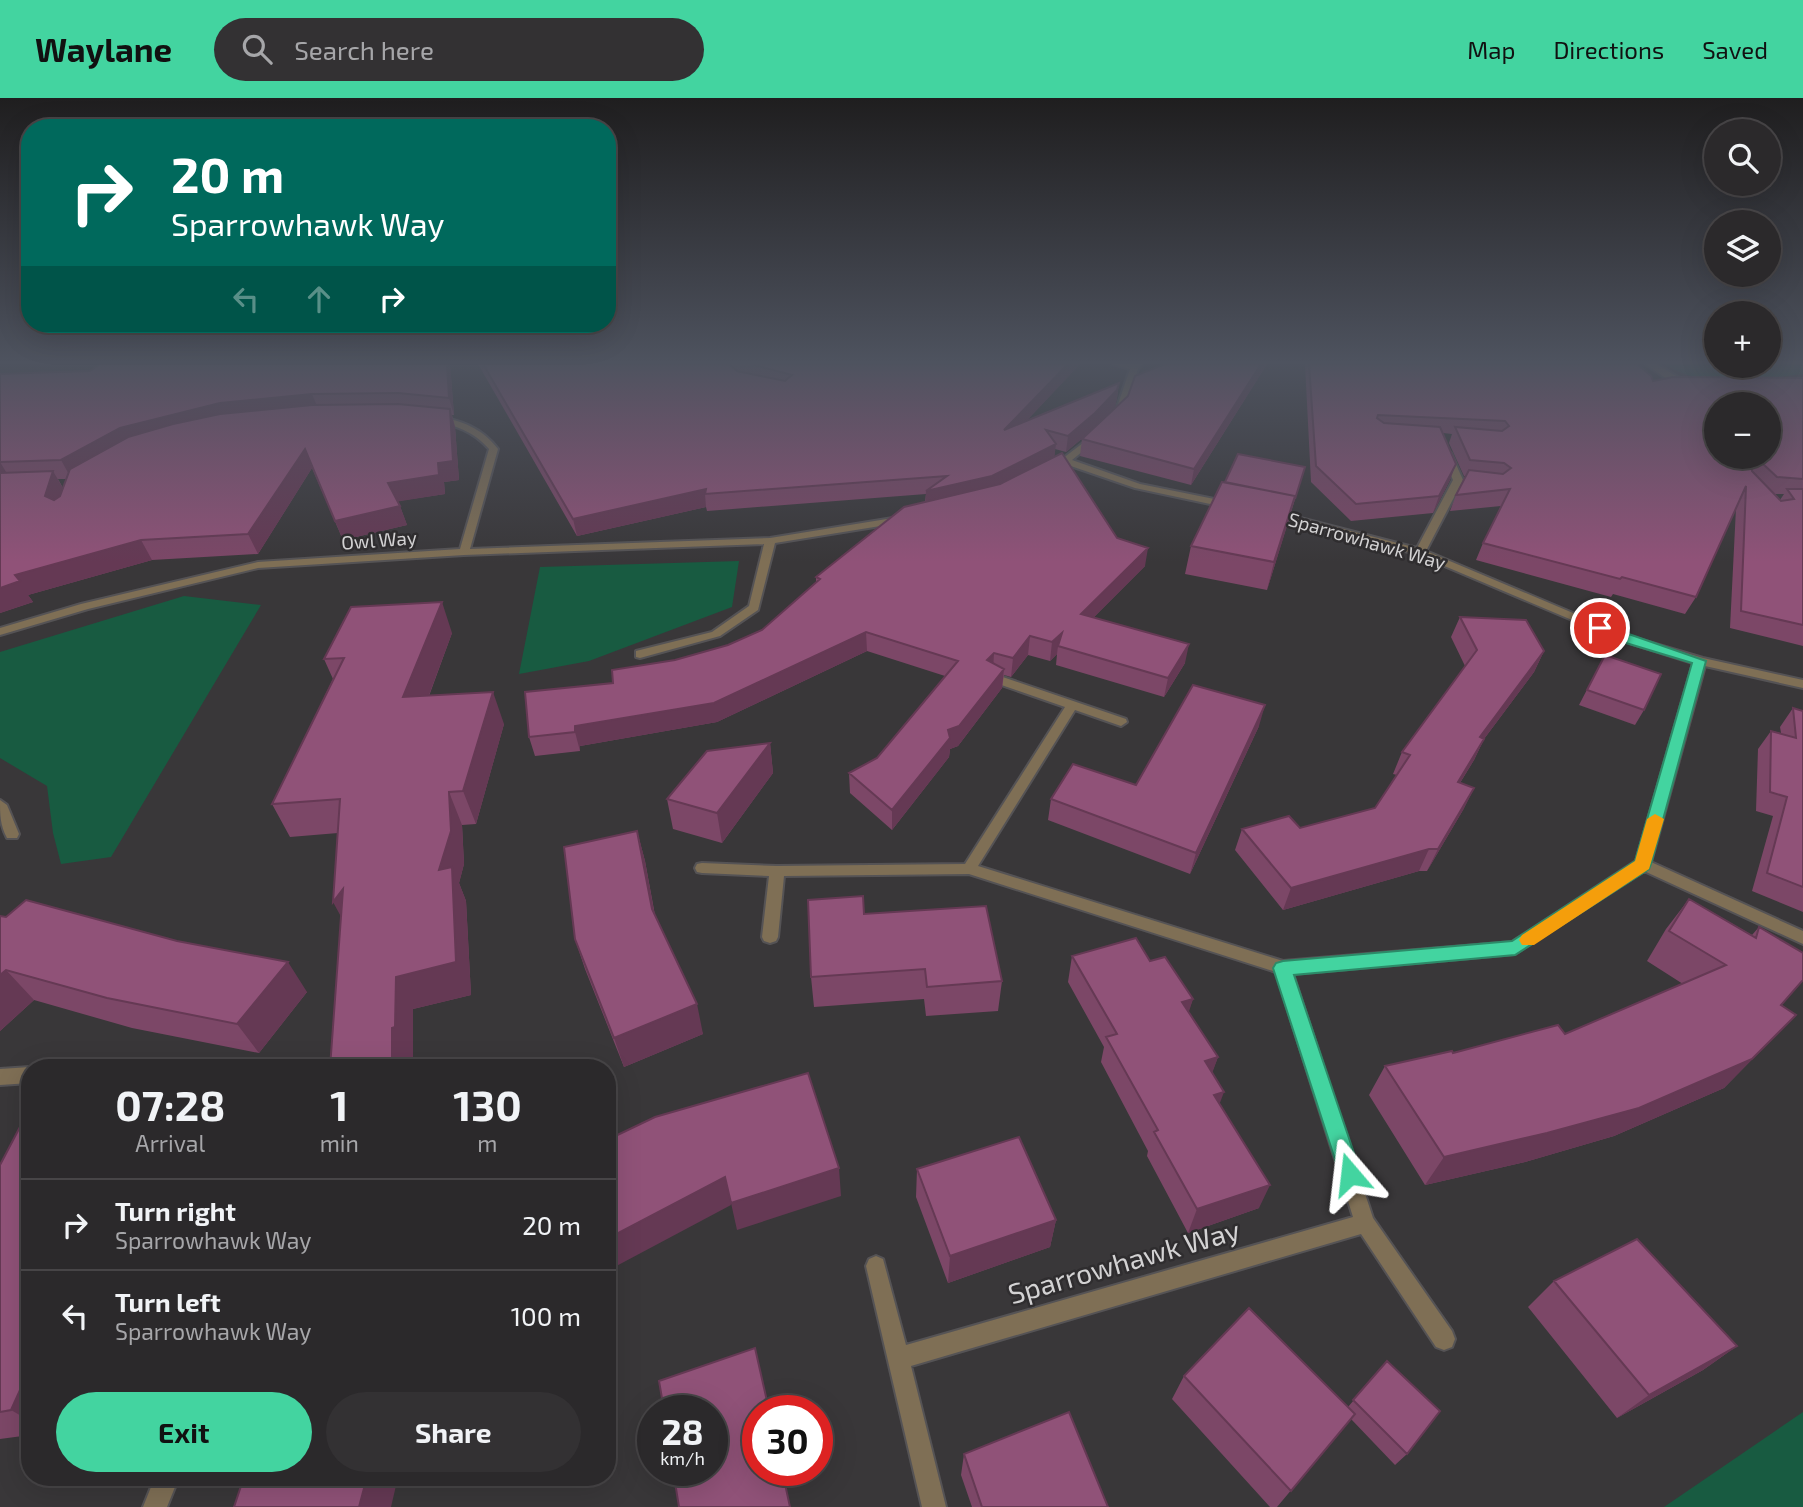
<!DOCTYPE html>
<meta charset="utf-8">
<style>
:root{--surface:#2b292b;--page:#333133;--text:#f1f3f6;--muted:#a6a6a9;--line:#474547;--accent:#43d4a0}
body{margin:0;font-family:"Exo 2",sans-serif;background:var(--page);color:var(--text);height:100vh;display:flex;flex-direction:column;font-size:26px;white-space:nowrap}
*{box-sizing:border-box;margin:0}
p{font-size:23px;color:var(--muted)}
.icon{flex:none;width:38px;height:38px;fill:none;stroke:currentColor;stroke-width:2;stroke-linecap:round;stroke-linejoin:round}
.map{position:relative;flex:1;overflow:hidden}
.panel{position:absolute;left:21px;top:961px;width:595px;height:427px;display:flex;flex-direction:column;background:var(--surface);border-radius:28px;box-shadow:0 7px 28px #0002,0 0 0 2px var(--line)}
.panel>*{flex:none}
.hud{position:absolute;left:21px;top:21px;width:595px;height:214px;border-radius:28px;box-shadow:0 7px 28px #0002,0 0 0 2px var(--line);background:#00695c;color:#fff;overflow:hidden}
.fabs{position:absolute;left:1704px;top:21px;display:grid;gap:14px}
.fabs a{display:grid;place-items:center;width:77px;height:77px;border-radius:50%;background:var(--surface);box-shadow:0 7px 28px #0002,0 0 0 2px var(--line);font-size:35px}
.speed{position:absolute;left:637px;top:1297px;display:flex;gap:14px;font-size:35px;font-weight:700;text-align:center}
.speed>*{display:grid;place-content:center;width:91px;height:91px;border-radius:50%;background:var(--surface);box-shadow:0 7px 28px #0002,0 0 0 2px var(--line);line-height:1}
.speed small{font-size:18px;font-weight:400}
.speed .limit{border:10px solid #d22;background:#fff;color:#111}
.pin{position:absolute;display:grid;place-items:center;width:60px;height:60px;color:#fff;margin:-30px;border:4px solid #fff;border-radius:50%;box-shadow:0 2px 7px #0007}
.me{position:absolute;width:77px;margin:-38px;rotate:343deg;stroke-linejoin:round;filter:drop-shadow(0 0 5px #0008)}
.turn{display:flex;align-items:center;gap:24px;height:147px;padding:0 35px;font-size:32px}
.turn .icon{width:91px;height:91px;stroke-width:2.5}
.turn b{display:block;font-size:49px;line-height:60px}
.lanes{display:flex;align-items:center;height:66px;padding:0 35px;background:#0003;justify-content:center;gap:35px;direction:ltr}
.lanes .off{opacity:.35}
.eta{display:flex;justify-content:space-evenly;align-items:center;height:119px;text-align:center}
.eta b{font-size:42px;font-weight:700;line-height:49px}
.cta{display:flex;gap:14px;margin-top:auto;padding:14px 35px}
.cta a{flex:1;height:80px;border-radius:42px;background:var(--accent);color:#111;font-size:28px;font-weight:700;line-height:80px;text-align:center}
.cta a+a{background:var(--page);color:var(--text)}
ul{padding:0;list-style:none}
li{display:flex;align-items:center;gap:21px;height:91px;padding:0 35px;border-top:2px solid var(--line)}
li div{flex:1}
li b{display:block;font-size:26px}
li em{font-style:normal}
header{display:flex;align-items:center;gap:42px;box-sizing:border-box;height:98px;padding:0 35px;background:var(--accent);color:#111}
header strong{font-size:33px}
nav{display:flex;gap:38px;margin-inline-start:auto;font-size:24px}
.search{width:490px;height:63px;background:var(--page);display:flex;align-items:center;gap:18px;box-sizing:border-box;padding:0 24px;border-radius:38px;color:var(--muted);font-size:26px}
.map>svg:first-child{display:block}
</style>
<header>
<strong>Waylane</strong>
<div class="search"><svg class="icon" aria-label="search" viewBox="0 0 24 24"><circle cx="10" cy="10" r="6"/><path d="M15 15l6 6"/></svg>Search here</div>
<nav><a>Map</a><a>Directions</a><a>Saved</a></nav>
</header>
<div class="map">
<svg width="1803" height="1409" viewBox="0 0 1803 1409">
<rect width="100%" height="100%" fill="#393739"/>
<path fill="#185b41" d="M1665,266H1803V276C1758,281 1706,293 1665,266Z
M739,463L732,509L589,563L519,576L540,469Z
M184,498L261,507L111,759L61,766L53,735L47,688L0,660V554Z
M1803,1314V1409H1664Z"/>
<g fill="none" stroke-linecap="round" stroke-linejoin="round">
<g stroke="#555355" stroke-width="4">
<path id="street" d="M1113,266H1142L1138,271L1125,310L1114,321L1110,318L1117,309L1130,271Z
M1646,266H1656L1683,282L1694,285C1679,292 1658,275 1646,266Z
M435,318C461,322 482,330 498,351L470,451L770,440L899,419L904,422L899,425L775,445L758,512L720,538L640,560L636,559V553L712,534L749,508L764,446L464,457L258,470L88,511L0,537V530L81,506L258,464L460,451L489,351C473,333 455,327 432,323V319Z
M1096,335L1099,336V340L1072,362L1140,386L1229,404L1234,407L1229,410L1135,390L1065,366L1053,372H1047V368L1062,361Z
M1446,352L1451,355L1463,382L1426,453L1625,537L1703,560L1803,582V590L1705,568L1651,764L1803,833V846L1644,773L1515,856L1293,876L1373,1120L1452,1233L1455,1241L1452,1249L1444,1252L1436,1249L1361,1136L911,1268L946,1409H922L866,1168L869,1161L876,1158L883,1161L906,1247L1353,1119L1276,874L969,776L784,778L778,839L776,843L770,845L764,843L762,839L769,778L702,775L697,774L695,770L697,766L702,765L777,768L965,766L1065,609L990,583L988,580L994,576L1126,621L1127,624L1121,628L1075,612L978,768L1283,863L1512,844L1636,763L1693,565L1617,541L1416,456L1268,416L1273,413L1417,450L1453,382L1441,355Z
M0,702L7,707L19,736L17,740H7C0,727 0,716 0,702Z
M30,969V985L0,987V971Z
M155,1379H179L167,1409H143Z"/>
</g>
<use href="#street" fill="#7f6f55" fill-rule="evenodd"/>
</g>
<path fill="#7c4767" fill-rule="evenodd" d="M450,266L454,317H452L455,329L459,382L444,384L445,396L398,403L407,427L343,442L312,370L258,456L152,462L28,497L33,504L0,515V276ZM58,381H66L63,390Z
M478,266H729L737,273L739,274L730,266H1080L1027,322L1119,285L1117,300L1115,308L1094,331L1267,266L1191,387L1080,358L1082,341L1092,332L1066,354L1055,351L1054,359L1117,440L1145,468L1094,519L1185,565L1164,599L1056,567L1057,556L1050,563L1028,557L1011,579L1004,577L1002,590L958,648L950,651L949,659L892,732L850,695L849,675L877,660L945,578L867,553L717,624L580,648V653L535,658L529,639L613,585L675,562L728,547L762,532L816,484V479L925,404L926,396L707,413L706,409L577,438Z
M1305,266H1637L1653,283L1803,280V548L1730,530L1736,410L1696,499L1685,516L1613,496L1611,499L1476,462L1483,445L1501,408L1450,413L1456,397L1466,378H1464L1449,345L1452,336L1443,335L1450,382L1433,415L1351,423L1311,384ZM1774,396H1784L1780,402Z
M1301,382L1267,492L1185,476L1191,448L1225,384Z
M1460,519L1544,553L1534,574L1484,641L1474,662L1460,685L1474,690L1463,712L1427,773H1419L1283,812L1235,752L1242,731L1300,730L1375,710L1397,677L1393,676L1402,654L1465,568L1451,539Z
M452,535L429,598L504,626L476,726L462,727L464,766L459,785L466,803L471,897L413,911V961L410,962L341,819L338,735L290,739L272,706L333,581L324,561Z
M1605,557L1644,612L1635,627L1579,607Z
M1793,610L1803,613V814L1752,793L1773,718L1756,713L1758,651L1771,633L1781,635L1780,629Z
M1259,628L1190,776L1048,722L1051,701L1136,687Z
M770,645L773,675L722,745L673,731L667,701Z
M637,733L645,763L655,817L703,936L624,969L585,871L575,841Z
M1689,801L1752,837L1759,829L1781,907L1767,946L1724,990L1614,1038L1525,1064L1425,1087L1369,997L1385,968L1565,936L1683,886L1647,863L1666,831Z
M864,816L1002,883L998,913L926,918L924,901L814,909L811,879Z
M0,818L307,894L259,955L132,930L34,902L0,933Z
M1072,858L1150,863L1193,901L1188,914L1218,959L1212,974L1220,1006L1259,1110L1188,1135L1147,1058L1148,1053L1101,964L1104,949L1068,884Z
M30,1026V1337L0,1341V1067Z
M917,1071L1056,1122L1050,1149L948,1185L916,1099Z
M1554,1183L1737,1248L1703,1272L1617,1320L1528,1209Z
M1387,1263L1407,1356L1395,1367L1351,1321L1277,1409H1270L1172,1301L1184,1278L1348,1309Z
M964,1356L1108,1409H972L961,1377Z"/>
<path fill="#653954" d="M447,266H450L454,317L449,300Z
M1068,266H1080L1003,348L1004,332Z
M1261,266H1267L1191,387L1194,371Z
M1119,285L1117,300L1115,308L1093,331L1066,354L1068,338Z
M312,296L319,313L71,380L61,362L120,330L220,305Z
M450,311L455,329L459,382L444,384L445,396L395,404L388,385L438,365Z
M1056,346L1054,362L991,395L925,410L926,393Z
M305,351L312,370L258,456L248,436Z
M0,364L11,382L0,381Z
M1456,366L1450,382L1433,415L1439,398Z
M53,373L64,392L57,417L45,398Z
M706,391L705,396L706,409L577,438L573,421Z
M1295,398L1288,425L1267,492L1274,464Z
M400,408L407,427L343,442L335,423Z
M141,442L152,462L28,497L33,504L0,515V490L15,477Z
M1148,450L1145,468L1078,535L1081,516Z
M442,504L452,535L416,632L403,599Z
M866,534L867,553L717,624L580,648V653L575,634V628Z
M1062,535L1058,548L1057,556L1050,563L1052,544Z
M1030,538L1028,557L1011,579L1013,560Z
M1189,546L1185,565L1164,599L1168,580Z
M1544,553L1534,574L1484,641L1474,662L1447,706L1480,639Z
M994,555L993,574L987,562Z
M1004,571L1002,590L958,648L950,651L949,659L892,732V712L948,632Z
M493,594L504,626L476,726L463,693Z
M1265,607L1259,628L1190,776L1196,755Z
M770,645L773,675L722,745L717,715Z
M1474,690L1463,712L1427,773L1438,751Z
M449,694L462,727L464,766L459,785L466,803L471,897L413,911V961L410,962V970H392V930L396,879L439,772Z
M637,733L645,763L659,841L652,811Z
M1429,751L1419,773L1283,812L1291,790Z
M343,791L351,837L333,804Z
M288,864L307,894L259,955L237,926Z
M6,872L34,902L0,933V877Z
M1193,901L1185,926L1182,904Z
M697,906L703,936L624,969L614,940Z
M1796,917L1724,990L1614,1038L1525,1064L1425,1087L1444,1059Z
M1218,959L1209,984L1205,963Z
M1224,994L1215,1018L1214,997Z
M839,1070L841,1098L737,1132L731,1105Z
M725,1079L731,1107L607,1173V1141Z
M1270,1087L1259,1110L1188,1135L1197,1111Z
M1056,1122L1050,1149L948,1185L950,1158Z
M1737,1248L1703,1272L1617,1320L1649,1297Z
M30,1270V1323L11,1312Z
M367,1379H398L391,1409H359Z"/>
<path fill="#905278" stroke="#653954" stroke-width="2" fill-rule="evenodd" d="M100,266H447L449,300L398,295L312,296L220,305L120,330L61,362L0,364V276L90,273Z
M483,266H729L737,273L785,283L792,277L751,266H1068L1004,332L1119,285L1117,292L1095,315L1068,338L1046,332L1056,346L992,378L926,393L947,378L705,396L706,391L573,421Z
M1165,266H1261L1194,371L1082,341L1128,298L1135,278Z
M1309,266H1637L1651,278L1653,283L1673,279L1803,280V381L1777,379L1762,365H1752V373L1781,403L1794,401L1787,391H1803V527L1741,513L1746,388L1696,499L1622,479L1620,481L1483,445L1510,391L1456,397L1469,372L1503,376L1511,370L1504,365L1470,362L1455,329L1502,333L1509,328L1505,323L1378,317L1377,320L1384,325L1440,329L1456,366L1439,398L1356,406L1316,368ZM1717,306H1769V359H1717Z
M398,306L450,311L453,363L438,365L439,377L388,385L400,408L335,423L305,351L248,436L141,442L15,477L20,483L0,490V375L53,373L45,398L54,402L60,398L70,371L128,339L173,326L220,316L312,307Z
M1062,355L1117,440L1148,450L1081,516L1189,546L1168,580L1058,548L1062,535L1052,544L1030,538L1013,560L994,555L987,562L1004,571L959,628L948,632L950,640L892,712L849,675L877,660L958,563L866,534L714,605L575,628V634L529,639L525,594L613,585L612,572L675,562L728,547L762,532L820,481L816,479L904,409L1000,386Z
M1238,356L1305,369L1295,401V398L1225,384Z
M1222,384L1295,398L1274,464L1191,448Z
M442,504L403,599L493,594L463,693L449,694L451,733L439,772L452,769L456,864L396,879L395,929L392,930V970H330L343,791L333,804L340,701L272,706L344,560L324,561L351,509Z
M1460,519L1526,522L1544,553L1480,639L1484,641L1458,684L1474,690L1438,751H1429L1291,790L1242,731L1289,718L1300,730L1375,710L1410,657L1402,654L1477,552Z
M1605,557L1661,576L1644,612L1587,592Z
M1193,587L1265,607L1196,755L1051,701L1073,666L1136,687Z
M1793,610L1803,613V789L1767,775L1787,699L1770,694L1771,633L1796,640Z
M770,645L717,715L667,701L707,653Z
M637,733L652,811L697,906L614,940L575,841L564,749Z
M863,798L864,816L986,808L1002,883L927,889L925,871L811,879L808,802Z
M1689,801L1756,840L1759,829L1803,855V882L1781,907L1796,917L1752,961L1639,1010L1547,1035L1444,1059L1385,968L1452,953L1453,955L1558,927L1565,936L1726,867L1669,833Z
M26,802L177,843L288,864L237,926L107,900L6,872L0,877V818L6,819Z
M1136,840L1150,863L1165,859L1193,901L1182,904L1218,959L1205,963L1224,994L1214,997L1270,1087L1197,1111L1154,1034L1158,1032L1106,939L1117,936L1072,858Z
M808,975L839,1070L731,1105L725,1079L607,1141V1042L655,1019Z
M30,1026V1270L11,1312L0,1314V1067L21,1027Z
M1019,1039L1056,1122L950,1158L917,1071Z
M1637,1141L1737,1248L1649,1297L1554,1183Z
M1249,1210L1355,1316L1291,1393L1184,1278Z
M755,1250L769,1312H758V1372H782L790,1409H679L673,1372H712V1312H664L659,1283Z
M1387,1263L1440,1313L1407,1356L1353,1302Z
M1069,1314L1108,1409H982L964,1356Z
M244,1379H367L359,1409H234Z"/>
<linearGradient id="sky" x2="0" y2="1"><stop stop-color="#1f1e1f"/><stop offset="0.57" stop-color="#4e535f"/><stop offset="1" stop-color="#4e535f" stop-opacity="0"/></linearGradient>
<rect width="1803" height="464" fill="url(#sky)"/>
<path fill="#43d4a0" stroke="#2c8a68" stroke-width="2" d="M1600,526L1706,563L1651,766L1649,771L1515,857L1294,877L1361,1076L1358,1083L1350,1086L1342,1083L1273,870L1276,865L1283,863L1512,843L1635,763L1692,565L1616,542L1595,533V527Z"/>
<path fill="#f59e0b" d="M1655,716L1664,721L1649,771L1534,847H1522L1519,842L1522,837L1635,763L1647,721Z"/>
<g text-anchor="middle" stroke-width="5" stroke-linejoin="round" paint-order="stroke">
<g font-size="19" fill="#d3d2d3" stroke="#2f2d2f">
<text transform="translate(379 442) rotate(-4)" y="7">Owl Way</text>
<text transform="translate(1367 443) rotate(16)" y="7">Sparrowhawk Way</text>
</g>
<g font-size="28" fill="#d3d2d3" stroke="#2f2d2f">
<text transform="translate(1124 1164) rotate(-16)" y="10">Sparrowhawk Way</text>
</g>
</g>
</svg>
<div class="fabs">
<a><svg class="icon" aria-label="search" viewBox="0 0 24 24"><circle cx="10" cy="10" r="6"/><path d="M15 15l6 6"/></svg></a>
<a><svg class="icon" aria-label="layers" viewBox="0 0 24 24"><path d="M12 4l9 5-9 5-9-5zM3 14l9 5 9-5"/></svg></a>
<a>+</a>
<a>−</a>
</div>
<div class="speed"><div>28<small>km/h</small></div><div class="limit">30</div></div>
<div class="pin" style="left:1600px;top:530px;background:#d93025"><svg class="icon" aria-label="arrive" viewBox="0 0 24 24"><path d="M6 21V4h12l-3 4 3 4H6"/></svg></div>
<svg class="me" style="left:1350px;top:1076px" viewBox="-20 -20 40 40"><path d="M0-17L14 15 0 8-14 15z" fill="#43d4a0" stroke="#fff" stroke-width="4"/></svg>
<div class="hud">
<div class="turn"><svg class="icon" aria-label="right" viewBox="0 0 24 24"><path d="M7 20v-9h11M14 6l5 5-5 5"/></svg><div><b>20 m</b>Sparrowhawk Way</div></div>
<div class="lanes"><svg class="icon off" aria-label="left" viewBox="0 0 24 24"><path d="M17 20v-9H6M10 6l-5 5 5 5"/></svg><svg class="icon off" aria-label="ahead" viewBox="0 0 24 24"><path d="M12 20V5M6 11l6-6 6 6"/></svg><svg class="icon" aria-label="right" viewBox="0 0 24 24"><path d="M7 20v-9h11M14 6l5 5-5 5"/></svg></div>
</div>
<section class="panel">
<div class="eta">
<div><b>07:28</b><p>Arrival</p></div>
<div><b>1</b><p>min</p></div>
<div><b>130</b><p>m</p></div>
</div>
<ul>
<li><svg class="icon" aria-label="right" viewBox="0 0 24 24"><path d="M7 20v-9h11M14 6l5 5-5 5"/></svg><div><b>Turn right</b><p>Sparrowhawk Way</p></div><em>20 m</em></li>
<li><svg class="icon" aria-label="left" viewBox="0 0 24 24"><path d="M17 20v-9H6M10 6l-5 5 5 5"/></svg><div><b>Turn left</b><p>Sparrowhawk Way</p></div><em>100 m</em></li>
</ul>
<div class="cta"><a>Exit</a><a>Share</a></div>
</section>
</div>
